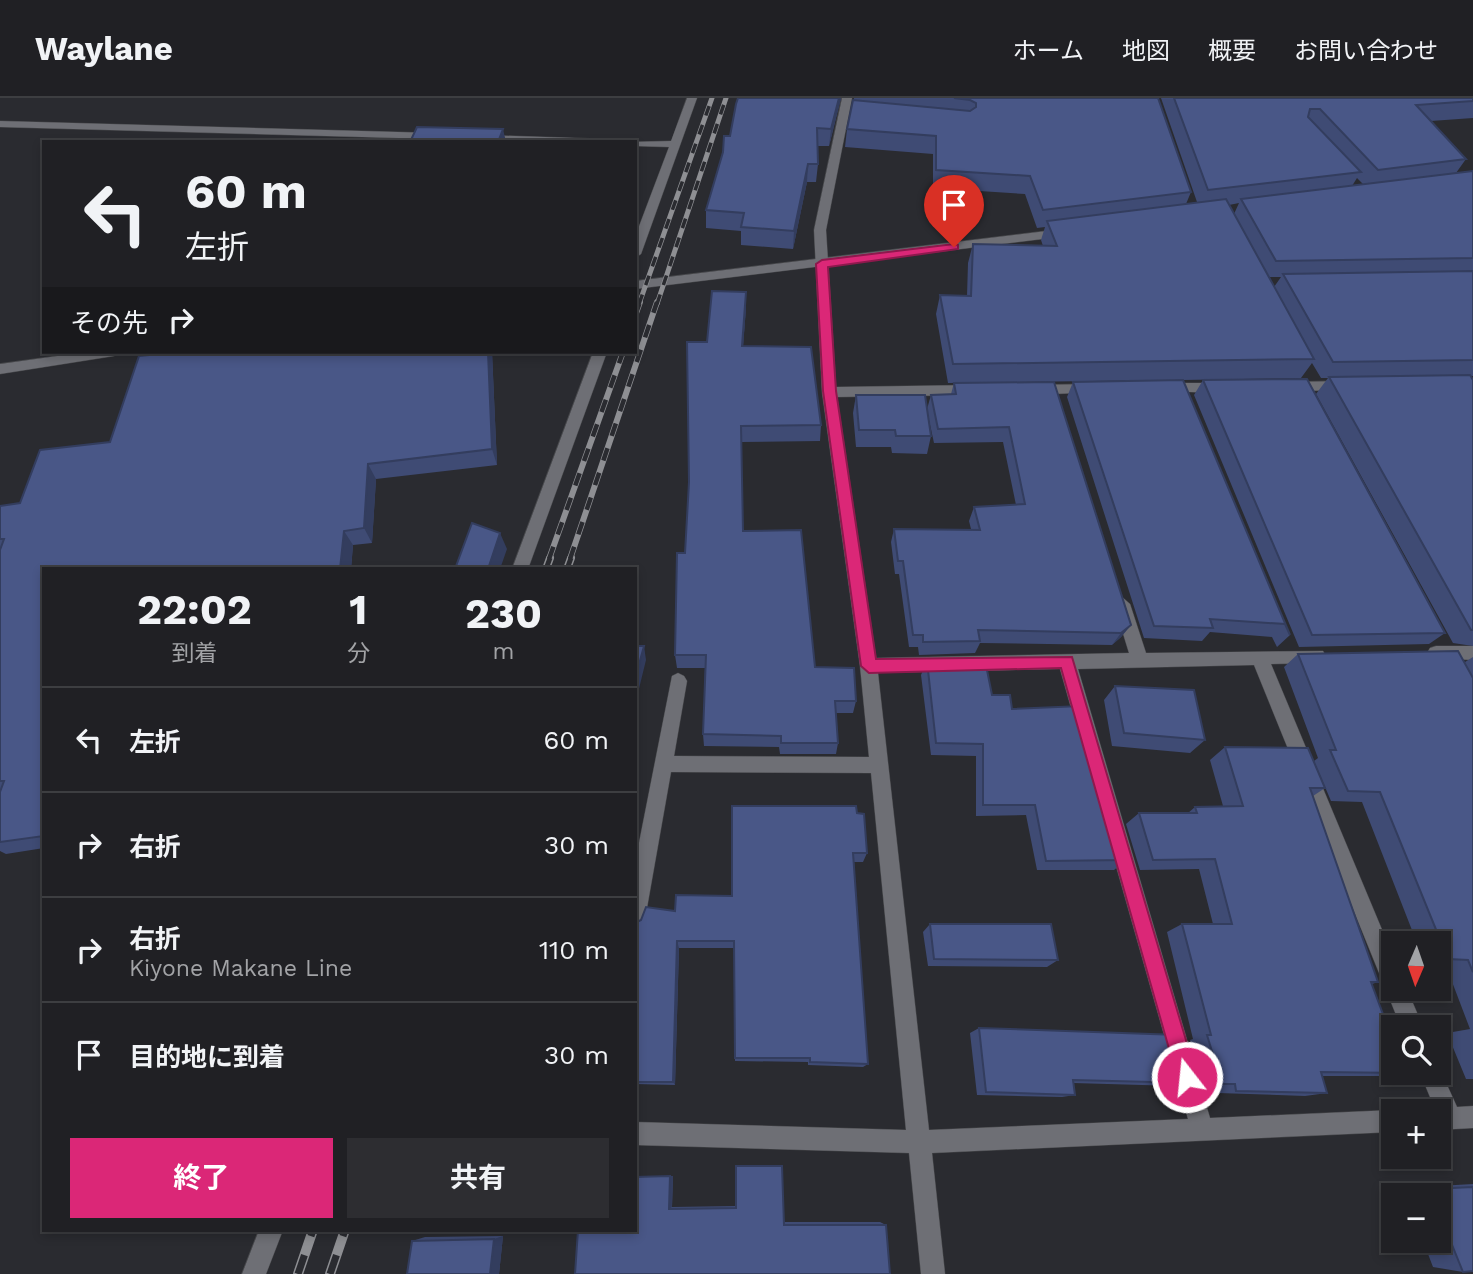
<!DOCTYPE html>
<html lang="ja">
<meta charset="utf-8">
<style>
:root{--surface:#202024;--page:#2d2d31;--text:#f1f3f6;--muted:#a2a3a6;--line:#3d3e41;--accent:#db2777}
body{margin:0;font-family:"Work Sans","Noto Sans JP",sans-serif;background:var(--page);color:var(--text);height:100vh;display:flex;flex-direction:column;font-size:26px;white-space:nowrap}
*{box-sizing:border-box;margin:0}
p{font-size:23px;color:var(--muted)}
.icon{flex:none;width:38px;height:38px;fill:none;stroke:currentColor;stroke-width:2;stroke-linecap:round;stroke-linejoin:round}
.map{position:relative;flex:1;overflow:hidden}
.drawer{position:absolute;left:42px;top:469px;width:595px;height:665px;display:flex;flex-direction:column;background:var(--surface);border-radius:0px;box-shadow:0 4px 10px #0003,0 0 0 2px var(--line)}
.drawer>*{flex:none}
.hud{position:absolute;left:42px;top:42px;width:595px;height:214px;border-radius:0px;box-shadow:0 4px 10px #0003,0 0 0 2px var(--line);background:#202024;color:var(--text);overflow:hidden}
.needle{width:46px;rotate:182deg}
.fabs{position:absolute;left:1381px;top:833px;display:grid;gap:14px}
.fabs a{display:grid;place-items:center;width:70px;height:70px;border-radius:0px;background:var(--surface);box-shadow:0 4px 10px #0003,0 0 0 2px var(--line);font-size:35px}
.pin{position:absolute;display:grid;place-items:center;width:60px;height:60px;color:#fff;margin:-72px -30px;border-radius:50% 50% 50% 0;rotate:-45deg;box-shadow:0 0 7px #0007}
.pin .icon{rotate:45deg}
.me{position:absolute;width:77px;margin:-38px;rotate:344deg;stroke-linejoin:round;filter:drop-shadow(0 0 5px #0008)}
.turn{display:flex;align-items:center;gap:24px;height:147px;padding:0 28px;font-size:32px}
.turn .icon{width:91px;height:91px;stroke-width:2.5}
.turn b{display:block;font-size:49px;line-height:60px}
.then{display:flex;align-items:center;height:66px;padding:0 28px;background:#0003;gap:14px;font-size:26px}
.eta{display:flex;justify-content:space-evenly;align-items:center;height:119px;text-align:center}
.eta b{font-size:42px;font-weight:700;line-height:49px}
.cta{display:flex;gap:14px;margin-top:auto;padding:14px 28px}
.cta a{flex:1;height:80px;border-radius:0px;background:var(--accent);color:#fff;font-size:28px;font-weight:700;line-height:80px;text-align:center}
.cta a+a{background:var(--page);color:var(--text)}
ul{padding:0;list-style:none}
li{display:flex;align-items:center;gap:21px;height:105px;padding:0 28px;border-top:2px solid var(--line)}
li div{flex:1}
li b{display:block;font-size:26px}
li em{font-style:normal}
header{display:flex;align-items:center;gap:42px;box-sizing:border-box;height:98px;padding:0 35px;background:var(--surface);border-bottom:2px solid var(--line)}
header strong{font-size:33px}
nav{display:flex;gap:38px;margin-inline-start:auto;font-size:24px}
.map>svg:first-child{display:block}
</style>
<header>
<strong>Waylane</strong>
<nav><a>ホーム</a><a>地図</a><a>概要</a><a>お問い合わせ</a></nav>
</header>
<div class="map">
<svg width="1473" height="1176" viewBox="0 0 1473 1176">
<rect width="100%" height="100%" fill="#2a2b30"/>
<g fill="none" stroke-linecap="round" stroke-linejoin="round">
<g stroke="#46474a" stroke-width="1">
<path id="street" d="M687,0H697L641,156L635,160V139L669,49L635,48V44H630L671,43Z
M842,0H852L826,132L836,289L976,287L983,292L976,297L837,299L876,560L1129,555L1114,506L1122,499L1130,506L1146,555L1323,553L1326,558L1323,563L1317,565L1271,566L1393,858V891H1407L1423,929H1401L1254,567L1078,571L1210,1020L1393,1012L1397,1013H1393V1034L932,1055L945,1176H921L909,1055L635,1047V1024L906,1032L871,675L671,674L645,821L642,828L635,831V765L672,578L678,575L684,578L687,583L674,658L869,659L860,568L822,294L814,132ZM1060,571L1188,1021L929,1032L878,575Z
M0,23L434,35L439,38L434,41L0,29Z
M483,37L605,41L610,44L479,42L478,40Z
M593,254H607L528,471H512Z
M1344,283L1351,288L1349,291L1288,294L1281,289L1288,284Z
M1165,285H1221L1228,290L1221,295L1160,293L1158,290Z
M1092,286L1097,288V294L1032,297L1025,292L1032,287Z
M1436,548H1473V562L1430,560L1427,555L1430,550Z
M1438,967L1457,1009L1473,1008V1030L1438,1032V1013H1430L1435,1011L1420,975H1438Z
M259,1132H283L266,1176H242Z"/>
</g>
<g stroke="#46474a" stroke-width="1">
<path id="secondary" d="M1063,131L1067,132V138L635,191V183Z
M86,254H121L114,258L0,276V266Z"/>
</g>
<use href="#street" fill="#6e6f75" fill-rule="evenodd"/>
<use href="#secondary" fill="#6e6f75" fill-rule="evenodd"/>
<g stroke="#8e8f93" stroke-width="5">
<path id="rail-far3" d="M639,206L712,0
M657,206L726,0"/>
</g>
<g stroke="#8e8f93" stroke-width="6">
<path id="rail-far2" d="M635,218L640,204
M549,461L623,254
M570,461L657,204"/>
</g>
<g stroke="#8e8f93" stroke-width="8">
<path id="rail-far1" d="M546,471L550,460
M567,471L571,460"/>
</g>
<g stroke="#8e8f93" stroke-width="10">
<path id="rail" d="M298,1176L313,1132
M330,1176L345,1132"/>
</g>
<use href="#rail-far3" stroke="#2a2b30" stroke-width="3.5" stroke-dasharray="10" stroke-linecap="butt"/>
<use href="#rail-far2" stroke="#2a2b30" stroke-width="4.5" stroke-dasharray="13" stroke-linecap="butt"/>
<use href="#rail-far1" stroke="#2a2b30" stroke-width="5" stroke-dasharray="16" stroke-linecap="butt"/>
<use href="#rail" stroke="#2a2b30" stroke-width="7" stroke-dasharray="20" stroke-linecap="butt"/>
</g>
<path fill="#3f4b74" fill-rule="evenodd" d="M738,0H841L829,48H817L818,66L816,84H807L793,151L741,147V133L706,130V112L730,38Z
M854,0H1158L1191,94L1186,106L1197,104L1161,0H1473V20L1431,23L1466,61L1456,75L1473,73V278H1470L1473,282V548L1453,545L1316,296L1328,280H1321L1312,265L1301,280L1183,282L1290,537L1277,549L1272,539L1210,534L1202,543L1144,540L1067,299L1073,284L1170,282L948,285L936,216L940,197L967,198L968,165L973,146L1043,148L1041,142L1045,129L1037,130L1025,96L933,90V56L845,49L847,31ZM1357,80L1363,86L1352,88ZM1239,105L1234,116L1229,107ZM1269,179H1281L1274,189Z
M746,210L743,248L821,327L820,343L741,344L743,433L815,569L856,603L853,615H836L838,645L836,656H780L779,649L704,648L703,636L705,570H677L675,557L707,244Z
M180,254H492L497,367L376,381L372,445L353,447L351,471H44V750L6,756L0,753V408L20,405L110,344Z
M1203,282L1445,535L1429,546L1299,549L1194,297Z
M1054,284L1131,527L1121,539L1112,547L980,545L975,555L919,557L918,549H909L899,476H895L891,444L894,431H971L969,423L974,409L1016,407L1003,344L934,345L927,313L931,338L927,356L892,355L891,349H856L853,315L856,297L927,311L931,297L951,296L954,285Z
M1298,556L1465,564L1473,559V981H1466L1447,935L1470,931L1446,868H1438V845H1417L1362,704L1331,703L1314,663L1318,660L1284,569Z
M927,563L992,597L1012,611L1104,716L1126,762L1114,772H1037L1026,717L976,718V658L931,657L921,577Z
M1115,588L1205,642L1190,655L1112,648L1104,602Z
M1225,649L1325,690L1313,698L1378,884L1372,886L1405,975L1380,978H1322L1327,995L1305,998L1218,995L1216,989L1203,988L1190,942L1193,941L1167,834L1182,826H1213L1199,771L1140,772L1126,726L1139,715H1188L1195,709L1223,708L1210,662Z
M857,715L867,755L863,764H854L868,966L863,969L808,967V964L735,963L734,850H679L675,987L635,986V825L732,798Z
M930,826L1058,862L1047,869L928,868L923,834Z
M979,930L1193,985L1176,988L1073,985L1075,997L1062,999L977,997L970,935Z
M635,1078H673L672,1109L736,1108L784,1124H880L886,1127L635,1132Z
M1473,1086V1173L1463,1174L1433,1169L1423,1143H1438V1097H1406L1403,1090Z
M503,1138L499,1176L412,1143L425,1139Z"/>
<path fill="#333d5e" d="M839,0H841L829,48L831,31Z
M503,31L506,44H498Z
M808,66L807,84L793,151L794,133Z
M746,194V210L742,264V248Z
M488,254H492L497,367L492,351Z
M368,366L376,381L372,445L364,430Z
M344,433L353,447L351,471H340Z
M500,435L507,451L500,471H488Z
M1131,527L1121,539L1112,547L1121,535Z
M644,548L646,562L635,607V581Z
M677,843L679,850L675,987L673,984Z
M670,1078H673L672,1109L669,1111Z
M503,1138L499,1176H490L494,1141Z"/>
<path fill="#495787" stroke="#333d5e" stroke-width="2" d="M738,0H839L831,31L817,30L818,66H808L794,133L741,129L744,115L706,112L723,54L724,38H730L736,6Z
M954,0H1158L1191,94L1043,112L1030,78L936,72V38L847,31L853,2L970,13L976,9V5L970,2Z
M1174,0H1473V3L1416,7L1466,61L1378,72L1320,11H1310L1308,19L1361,74L1208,92Z
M417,29L503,31L498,44H410Z
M1473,73V160L1276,163L1241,101Z
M1226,101L1314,261L953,266L940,197L971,198L973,146L1057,148L1047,123Z
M1473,173V262L1333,264L1283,176Z
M712,193L746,194L742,248L811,249L821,327L741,328L743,433L801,432L815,569L854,570L856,603H835L838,645H781V638L703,636L706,557H675L677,455H685L689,384L687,244H707Z
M180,254H488L492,351L368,366L364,430L344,433L340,471H44V738L0,744V694L4,683H0V452L4,441H0V408L20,405L40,352L110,344L139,258Z
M1470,277L1473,282V532H1471L1329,279Z
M1307,281L1445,535L1312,537L1203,282Z
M1183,282L1290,537L1285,526L1210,521L1213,530L1154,528L1073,284Z
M1054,284L1131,527L1121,535L978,532L980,543L923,544V537H913L903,463H898L894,431L980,432L974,409L1025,406L1009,329L938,331L931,297L956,296L954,285Z
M856,297H925L931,338H896L895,332H859Z
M472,425L500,435L488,471H455Z
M635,548H644L635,581Z
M1458,553L1473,580V874L1468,862L1448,861L1380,694L1348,693L1330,652H1336L1298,556Z
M985,562L992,597H1010L1012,611L1081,608L1104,716H1113L1126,762L1046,763L1035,707H983V646L936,645L927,563Z
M1115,588L1194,592L1205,642L1124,635Z
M1225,649L1308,650L1325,690H1310L1378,884H1371L1393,943V975H1405L1321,974L1327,995L1236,993L1235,986H1222L1207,937H1211L1182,826H1232L1215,761L1153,762L1139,715H1197L1195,709L1243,708Z
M732,708H856L857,715L864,716L867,755H853L868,966L810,964V960H735L734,843H677L673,984H635V825L641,822L646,809L675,813L676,797L732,798Z
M930,826H1051L1058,862L934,861Z
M979,930L1179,937L1193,985L1073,982L1075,997L986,994Z
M736,1068H782L784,1127H886L890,1176H575L578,1132H635V1079L670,1078L669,1111L736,1110Z
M1473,1089V1173L1463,1174L1438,1112V1097H1433L1430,1091Z
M494,1141L490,1176H407L412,1143Z"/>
<path fill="#db2777" stroke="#8e194d" stroke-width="2" d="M954,146L958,147V151L828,169L836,293L876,561L1072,559L1197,979L1194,986L1187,989L1180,986L1177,979L1061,570L869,575L861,568L823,293L816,166L822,162Z"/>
</svg>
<div class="fabs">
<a><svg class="needle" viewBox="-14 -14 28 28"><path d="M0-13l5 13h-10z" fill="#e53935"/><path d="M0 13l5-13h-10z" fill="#a2a3a6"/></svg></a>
<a><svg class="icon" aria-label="search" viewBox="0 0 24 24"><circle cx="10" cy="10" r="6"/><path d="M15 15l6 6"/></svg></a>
<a>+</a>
<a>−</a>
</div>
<div class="pin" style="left:954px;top:149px;background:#d93025"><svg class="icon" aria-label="arrive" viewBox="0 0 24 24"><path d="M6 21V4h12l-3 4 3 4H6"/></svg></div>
<svg class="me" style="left:1187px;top:979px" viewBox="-20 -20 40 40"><circle r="17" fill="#db2777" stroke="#fff" stroke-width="3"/><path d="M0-11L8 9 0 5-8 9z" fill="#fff"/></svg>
<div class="hud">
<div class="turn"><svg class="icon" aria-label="left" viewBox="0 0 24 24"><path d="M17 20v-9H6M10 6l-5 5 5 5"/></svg><div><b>60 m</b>左折</div></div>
<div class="then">その先<svg class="icon" aria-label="right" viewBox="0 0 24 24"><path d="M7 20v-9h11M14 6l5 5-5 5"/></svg></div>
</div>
<section class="drawer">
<div class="eta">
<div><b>22:02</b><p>到着</p></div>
<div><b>1</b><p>分</p></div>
<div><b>230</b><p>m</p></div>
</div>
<ul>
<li><svg class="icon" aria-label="left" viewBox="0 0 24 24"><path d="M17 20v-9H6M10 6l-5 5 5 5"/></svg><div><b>左折</b></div><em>60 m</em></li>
<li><svg class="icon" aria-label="right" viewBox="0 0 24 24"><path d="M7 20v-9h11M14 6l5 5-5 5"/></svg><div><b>右折</b></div><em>30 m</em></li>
<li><svg class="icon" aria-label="right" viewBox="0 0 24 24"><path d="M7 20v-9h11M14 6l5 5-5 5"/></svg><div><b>右折</b><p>Kiyone Makane Line</p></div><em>110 m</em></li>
<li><svg class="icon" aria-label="arrive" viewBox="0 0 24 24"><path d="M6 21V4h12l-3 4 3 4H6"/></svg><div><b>目的地に到着</b></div><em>30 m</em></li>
</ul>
<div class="cta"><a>終了</a><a>共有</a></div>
</section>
</div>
